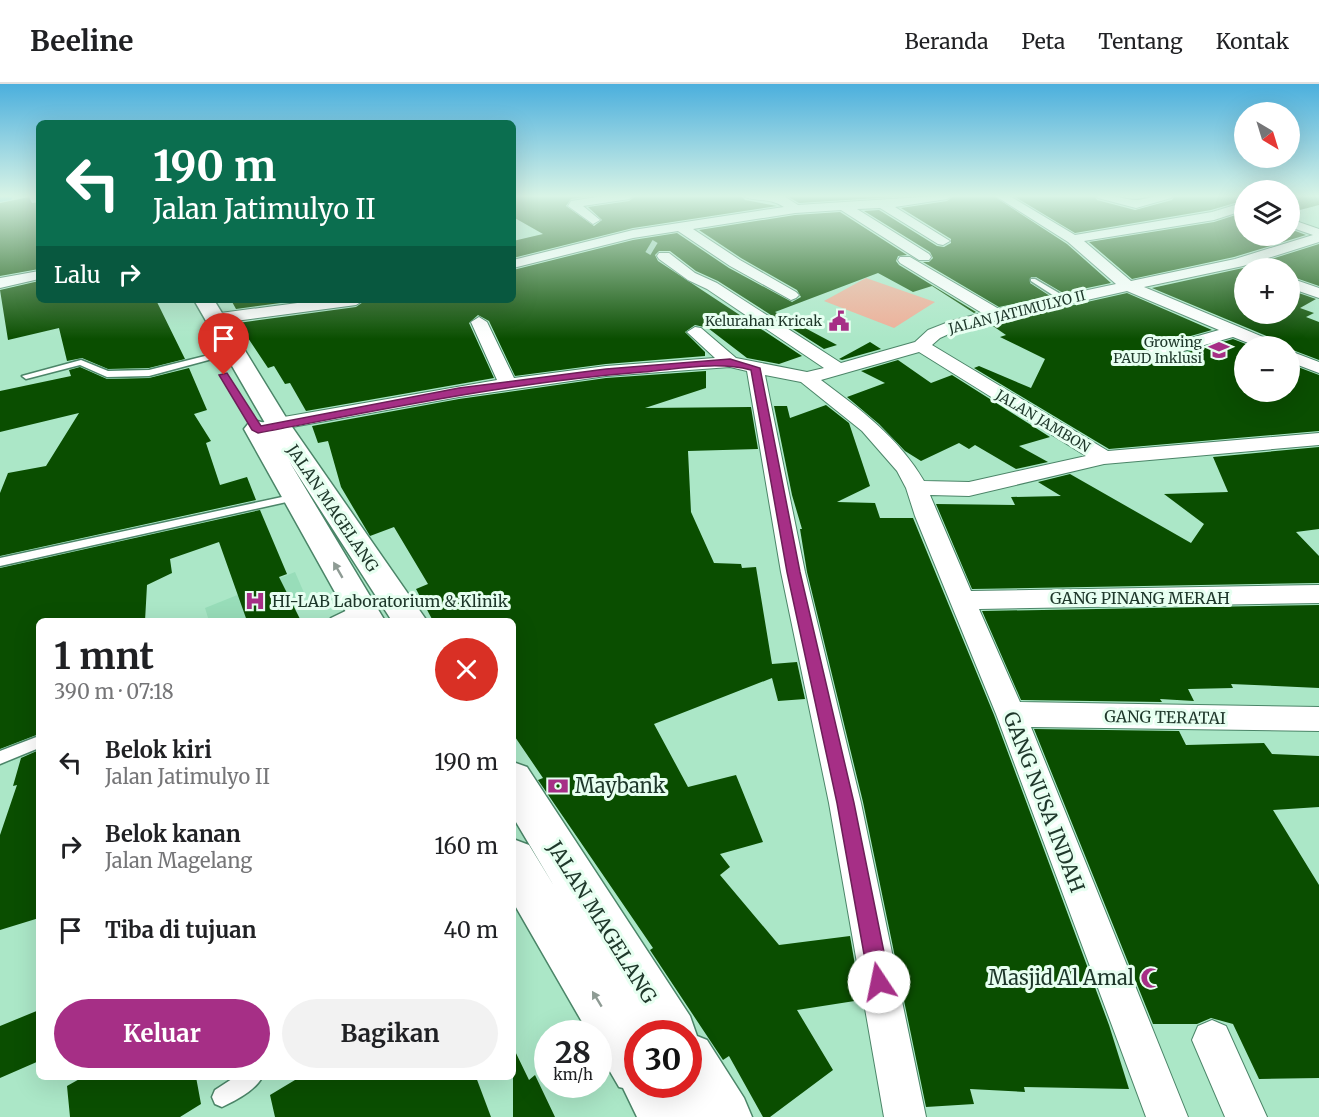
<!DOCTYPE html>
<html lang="id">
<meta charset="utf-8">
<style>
:root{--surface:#fff;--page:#f2f2f2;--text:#202124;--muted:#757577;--line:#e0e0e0;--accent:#a62f86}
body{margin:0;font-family:Merriweather,serif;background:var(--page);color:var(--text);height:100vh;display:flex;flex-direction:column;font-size:22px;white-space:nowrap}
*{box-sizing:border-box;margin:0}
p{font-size:20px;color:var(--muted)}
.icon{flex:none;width:33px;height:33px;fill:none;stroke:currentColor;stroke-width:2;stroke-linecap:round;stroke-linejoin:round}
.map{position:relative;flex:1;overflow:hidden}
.sheet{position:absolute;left:36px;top:534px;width:480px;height:462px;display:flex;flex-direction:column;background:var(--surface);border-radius:9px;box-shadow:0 6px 24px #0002}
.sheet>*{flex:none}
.top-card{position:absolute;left:36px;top:36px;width:480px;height:183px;border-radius:9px;box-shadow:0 6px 24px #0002;background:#0b6e4f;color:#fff;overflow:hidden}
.needle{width:39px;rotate:142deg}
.fabs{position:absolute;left:1234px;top:18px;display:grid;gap:12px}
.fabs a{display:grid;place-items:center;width:66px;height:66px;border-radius:50%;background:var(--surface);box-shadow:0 6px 24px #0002;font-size:30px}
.speed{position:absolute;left:534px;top:936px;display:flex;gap:12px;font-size:30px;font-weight:700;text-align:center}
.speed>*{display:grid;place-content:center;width:78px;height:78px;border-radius:50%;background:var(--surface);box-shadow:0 6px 24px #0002;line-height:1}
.speed small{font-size:15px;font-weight:400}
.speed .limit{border:9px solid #d22;background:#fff;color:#111}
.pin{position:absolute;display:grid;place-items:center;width:51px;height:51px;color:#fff;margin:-62px -26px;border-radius:50% 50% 50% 0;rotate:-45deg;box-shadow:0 0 6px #0007}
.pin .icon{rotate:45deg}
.me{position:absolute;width:66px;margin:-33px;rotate:349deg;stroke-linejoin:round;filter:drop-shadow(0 0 4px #0008)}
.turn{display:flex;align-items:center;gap:21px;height:126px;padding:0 18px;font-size:27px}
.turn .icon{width:78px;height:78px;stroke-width:2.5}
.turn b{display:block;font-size:42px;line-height:51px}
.then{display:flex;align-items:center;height:57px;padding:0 18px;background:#0003;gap:12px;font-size:22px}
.round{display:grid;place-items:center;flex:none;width:63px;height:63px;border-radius:32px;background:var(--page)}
.headline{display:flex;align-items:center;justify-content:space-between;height:102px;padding:0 18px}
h1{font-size:36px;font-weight:700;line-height:45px}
.action{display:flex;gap:12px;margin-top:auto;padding:12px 18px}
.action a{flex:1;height:69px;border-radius:36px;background:var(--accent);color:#fff;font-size:24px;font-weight:700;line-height:69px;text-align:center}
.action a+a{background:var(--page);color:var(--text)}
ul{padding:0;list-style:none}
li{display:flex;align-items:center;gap:18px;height:84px;padding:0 18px}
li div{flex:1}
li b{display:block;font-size:22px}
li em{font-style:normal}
header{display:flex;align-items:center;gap:36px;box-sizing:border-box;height:84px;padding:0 30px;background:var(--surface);border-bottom:2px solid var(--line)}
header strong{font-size:28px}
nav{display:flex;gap:33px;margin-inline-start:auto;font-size:21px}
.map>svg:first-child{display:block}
</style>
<header>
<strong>Beeline</strong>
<nav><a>Beranda</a><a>Peta</a><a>Tentang</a><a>Kontak</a></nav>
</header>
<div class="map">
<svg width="1319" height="1033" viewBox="0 0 1319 1033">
<rect width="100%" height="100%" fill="#abe7c7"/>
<path fill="#98ddb9" d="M295,488L305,511L238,537H209L205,524Z"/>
<path fill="#eead96" d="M866,194L935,218L894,244L824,217Z"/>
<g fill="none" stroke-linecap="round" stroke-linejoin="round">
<path fill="#00a7cc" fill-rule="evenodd" d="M0,111H14L11,116L0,118Z"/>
</g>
<path fill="#0a4e00" d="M513,111H598L571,115L566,122L594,142L602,136L588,123L629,117L637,111H740L745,116L777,122L633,144L513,174V157L543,150L513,133Z
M785,111H925L799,119Z
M955,111H992L1067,160L1111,199L1063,209L1036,193H1031L1030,199L1050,212L999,223L923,178H929L933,174L930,168L864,127L879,126L937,162L944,163L951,159V155L901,124L947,117Z
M1012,111H1094L1097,116L1135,126L1172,116L1175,111H1245V116L1211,126L1075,149Z
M1290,111H1319V121L1296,127L1301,129L1290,132Z
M29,113L32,119L39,118V185L0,192V119Z
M840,128L907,171L898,172L896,177L899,181L976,228L974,229L932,202L913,208L878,189L775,228L837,261L824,265L718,197L696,187L670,167H659L655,171L658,177L802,272L779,280L747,274L704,241V243L695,241L685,248L705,268V272L606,280L515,292L489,237L478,231L469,239L494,294L306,327L290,299L285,300L274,282L268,284L238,239L356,223L366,216H513V186L633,156L677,149L729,184L792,218L801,213L797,206L741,174L699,146L795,131Z
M1245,128V152H1290V145L1306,151L1234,173L1132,195L1089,158L1214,138Z
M1319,160V202L1290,192V184H1245V230H1290V206L1316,215L1300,224L1314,229L1306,233L1319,238V276L1290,265V262H1279L1276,256L1152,204L1243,184Z
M39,197V216H156L185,275L149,284L108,285L82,274L67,277L59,244L8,256L0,206Z
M1127,209L1212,246L1148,264L1144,270L1149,276L1156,277L1233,255L1251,262H1245V308H1290V280L1319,291V347L1109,365L974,284L979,282L1031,304L1045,275L1000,253L1006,251L990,240Z
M231,216H303L236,225Z
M870,258L881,265L842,276L839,275Z
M898,276L931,299L952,291L1050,353L1019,362L1048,378L1016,385L975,361L969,365L959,359L921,377L905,367L879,340L847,313L885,299L861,287Z
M80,283L107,295L149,294L189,284L207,326L194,330L211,357L206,359L220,401L247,393L256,416L0,472V409L8,389L46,382L79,329L0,348V307L71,292L69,286Z
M706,287V304L645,324L751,323L758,365L688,367L691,428L714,479L741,480L742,484L756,483L772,580L797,578L805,615L778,617L772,594L654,640L688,703L736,691L763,758L720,770L730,783L720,791L779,861L850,852L861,916L797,926L833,986L770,1033H763L729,972L723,976L650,866L653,864L538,696L543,694L513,650V537H433L416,505L428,500L394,443L370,452L341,403L328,357L318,359L312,342L459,315L606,294Z
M826,321L849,339L870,402L837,418L875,419L880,434H913L994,631L1109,941L1129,1005L1024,1003L1025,1008L970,1005L974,1020L926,1023L863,718L807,488L800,445H802L792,411L774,322H787L790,334Z
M1319,363V445L1296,448L1319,472V499L972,505L936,420L1015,421L1011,413L1061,412L1038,398L1070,390L1191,459L1204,440L1164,410L1228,408L1213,373Z
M260,426L287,490L279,493L301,537H247L219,458L170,475L172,489L147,501L145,537H39V650L0,665V484Z
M1319,521V604L1231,600L1233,604L1188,605L1194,617L1160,615L1162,618L1021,616L982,527Z
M1034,645L1179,647L1186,661L1264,659L1272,670L1319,672V723L1273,726L1319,801V994L1259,995L1233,940L1211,934L1197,940H1153Z
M39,666V834L0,846V751L17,701L13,702L21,674Z
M39,926V977L0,994V942Z
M513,963L529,996L535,991L555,1033H513Z
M83,993H196L201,1020L180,1033H70L67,1002Z
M300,993H476L491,1033H275L270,1011Z"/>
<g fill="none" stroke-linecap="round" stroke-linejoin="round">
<path stroke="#8fc4a8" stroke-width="14" stroke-dasharray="14 7" stroke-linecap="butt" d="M649,162L654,165"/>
<g stroke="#4b8568" stroke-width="3">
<path id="lane" d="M1031,195H1035L1069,215L1062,217L1031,197Z
M213,270H216V274L149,292L107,293L80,281L26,295L22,292L81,276L108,287L149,286Z
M296,410L300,411L301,413L300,415L0,482V474Z
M360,520L364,521L366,524C357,535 343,537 329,537L331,534Z
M39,652V664L0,680V667Z
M235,993H262C256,1006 235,1017 222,1023L215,1020L212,1013L215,1006Z"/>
</g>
<g stroke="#4b8568" stroke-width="2">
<path id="street" d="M610,111H635L629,115L583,122L600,136L593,140L568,122L571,117Z
M742,111H782L798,121L953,111L947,115L895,123L950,157L943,161L938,160L880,124L857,125L929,170L931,173L929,176H919L841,126L795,129L693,145L740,176L796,208L799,211L796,214L791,216L730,182L678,147L633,154L513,184V176L633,146L784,123C767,112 752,119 742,111Z
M994,111H1008L1075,151L1212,128L1245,118V126L1214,136L1084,157L1131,197L1235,175L1313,151L1290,143V135L1319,145V158L1243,182L1144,203L1275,258L1277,262H1256L1233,253L1155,275L1149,274L1146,270L1149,266L1219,246L1127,207L962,244L940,254L932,261L1108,367L1319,349V361L1104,380L969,412L930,411L971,507L1319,501V519L979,525L1020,618L1319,623V647L1031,643L1188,1033H1146L996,630L915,432L906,404L897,387L862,347L801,298L765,291L805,488L861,719L926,1033H884L829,719L781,488L747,287L730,283L606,292L459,313L281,345L258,352L251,350L248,346L251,342L278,334L497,296L471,238L479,233L487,238L514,294L606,282L715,274L687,248L695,243L701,244L736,274L807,288L824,284L707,205L688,196L659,175L657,172L659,169H669L695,189L717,199L841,279L915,258L928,246L951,237L982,229L900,179L898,176L900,173H910L999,225L1116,200L1068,158ZM919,268L1086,372L969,398L924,397C899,354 860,325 821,296Z
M1096,111C1110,110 1121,115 1135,116C1146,116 1158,109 1173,111L1171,114L1136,124L1098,114Z
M39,187V195L0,204V194Z
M1290,194L1319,204V214L1290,204Z
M320,216H364L356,221L213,240L205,235L213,230Z
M1290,267L1319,278V289L1290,278Z
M1212,936L1226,942L1267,1033H1225L1192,956L1198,942Z"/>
</g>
<g stroke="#4b8568" stroke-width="3">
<path id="primary" d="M194,216H214L290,340L427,537H392L289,377L385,537H351L244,345L248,340L257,337L265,339Z
M513,678L527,683L690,932L697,952L707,956L744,1014L752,1033H637L623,1004L619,1003L598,967V950H589L513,818V755L529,761L554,802L513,733ZM638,950H688V1000H638Z"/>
</g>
<use href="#lane" fill="#fff" fill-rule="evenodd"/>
<use href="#street" fill="#fff" fill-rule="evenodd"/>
<use href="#primary" fill="#fff" fill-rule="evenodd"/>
</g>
<defs><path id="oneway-solid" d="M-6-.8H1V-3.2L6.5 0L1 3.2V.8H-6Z" transform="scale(1.5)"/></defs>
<g fill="#8e9b94">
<use href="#oneway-solid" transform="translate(338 486) rotate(-120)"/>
<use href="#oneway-solid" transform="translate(597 915) rotate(-121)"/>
</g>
<linearGradient id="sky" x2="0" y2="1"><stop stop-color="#4bafdd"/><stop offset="0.44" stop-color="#d9f4e6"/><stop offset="1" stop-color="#d9f4e6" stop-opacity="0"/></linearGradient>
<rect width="1319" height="255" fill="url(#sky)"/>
<path fill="#a62f86" stroke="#6c1f57" stroke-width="1.5" d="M730,275L760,284L800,488L854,719L890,898L887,906L879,909L872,906L869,898L837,719L787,488L751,286C716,277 679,285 643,288C513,298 385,325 258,349L252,346L219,291L227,289L261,342L459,304L606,285Z"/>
<defs>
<g id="civic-bare" transform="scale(1.62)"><path d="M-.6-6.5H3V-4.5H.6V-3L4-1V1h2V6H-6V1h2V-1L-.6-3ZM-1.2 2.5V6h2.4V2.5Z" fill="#a62f86" stroke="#e7fff1" stroke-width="2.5" paint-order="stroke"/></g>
<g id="school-bare" transform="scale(1.62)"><path d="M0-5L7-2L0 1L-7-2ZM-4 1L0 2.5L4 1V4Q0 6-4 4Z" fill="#a62f86" stroke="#e7fff1" stroke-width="2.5" paint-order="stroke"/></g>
<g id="hospital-bare" transform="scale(1.62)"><path d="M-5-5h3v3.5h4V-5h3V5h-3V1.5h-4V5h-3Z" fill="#a62f86" stroke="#e7fff1" stroke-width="2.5" paint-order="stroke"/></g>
<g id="bank-bare" transform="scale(1.62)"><path d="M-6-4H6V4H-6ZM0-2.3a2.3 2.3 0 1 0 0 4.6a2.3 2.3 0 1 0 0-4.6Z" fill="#a62f86" stroke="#e7fff1" stroke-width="2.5" paint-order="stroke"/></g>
<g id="mosque-bare" transform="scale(1.62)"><path d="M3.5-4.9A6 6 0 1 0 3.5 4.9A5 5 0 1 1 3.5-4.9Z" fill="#a62f86" stroke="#e7fff1" stroke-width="2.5" paint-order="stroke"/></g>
</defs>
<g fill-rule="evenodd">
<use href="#civic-bare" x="839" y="237"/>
<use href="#school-bare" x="1219" y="266"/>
<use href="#hospital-bare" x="255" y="517"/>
<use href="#bank-bare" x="558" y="702"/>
<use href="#mosque-bare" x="1151" y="894"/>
</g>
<g text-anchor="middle" stroke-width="6" stroke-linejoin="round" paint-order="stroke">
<g font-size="14" fill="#1e372a" stroke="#e7fff1">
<text transform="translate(1017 228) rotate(-14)" y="5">JALAN JATIMULYO II</text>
<text transform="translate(1043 337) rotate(31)" y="5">JALAN JAMBON</text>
</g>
<g font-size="14" fill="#1e372a" stroke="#e7fff1" text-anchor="end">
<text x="822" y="242">Kelurahan Kricak</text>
<text x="1202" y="263">Growing<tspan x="1202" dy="16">PAUD Inklusi</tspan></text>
</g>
<g font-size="16" fill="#1e372a" stroke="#e7fff1">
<text transform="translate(333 424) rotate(56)" y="6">JALAN MAGELANG</text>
<text x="1140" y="520">GANG PINANG MERAH</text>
<text transform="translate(1165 633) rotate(1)" y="6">GANG TERATAI</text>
</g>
<g font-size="16" fill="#1e372a" stroke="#e7fff1" text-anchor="start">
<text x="272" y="523">HI-LAB Laboratorium &amp; Klinik</text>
</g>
<g font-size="20" fill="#1e372a" stroke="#e7fff1" text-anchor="start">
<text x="575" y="709">Maybank</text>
<text x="1134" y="901" text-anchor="end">Masjid Al Amal</text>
</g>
<g font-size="20" fill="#1e372a" stroke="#e7fff1">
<text transform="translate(1044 718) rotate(69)" y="7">GANG NUSA INDAH</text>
<text transform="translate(602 838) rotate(58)" y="7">JALAN MAGELANG</text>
</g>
</g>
</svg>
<div class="fabs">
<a><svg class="needle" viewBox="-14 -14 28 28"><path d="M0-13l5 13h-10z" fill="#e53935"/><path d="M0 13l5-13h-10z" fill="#757577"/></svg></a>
<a><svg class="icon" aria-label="layers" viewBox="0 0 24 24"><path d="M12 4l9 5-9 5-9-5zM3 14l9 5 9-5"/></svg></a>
<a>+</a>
<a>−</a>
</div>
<div class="speed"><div>28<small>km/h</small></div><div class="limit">30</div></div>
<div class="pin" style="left:224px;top:291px;background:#d93025"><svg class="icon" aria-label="arrive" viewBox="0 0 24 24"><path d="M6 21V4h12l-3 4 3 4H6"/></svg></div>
<svg class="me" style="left:879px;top:898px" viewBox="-20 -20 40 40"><circle r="19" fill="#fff"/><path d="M0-13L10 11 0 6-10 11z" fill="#a62f86"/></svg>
<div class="top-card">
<div class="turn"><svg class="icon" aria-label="left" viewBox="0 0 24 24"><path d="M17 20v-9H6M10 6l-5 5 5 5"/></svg><div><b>190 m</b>Jalan Jatimulyo II</div></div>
<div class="then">Lalu<svg class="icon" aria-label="right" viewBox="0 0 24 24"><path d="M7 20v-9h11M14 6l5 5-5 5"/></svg></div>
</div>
<section class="sheet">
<div class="headline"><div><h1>1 mnt</h1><p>390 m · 07:18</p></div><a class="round" style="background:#d93025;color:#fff"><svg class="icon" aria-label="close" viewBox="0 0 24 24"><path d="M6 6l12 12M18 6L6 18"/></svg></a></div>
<ul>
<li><svg class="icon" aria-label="left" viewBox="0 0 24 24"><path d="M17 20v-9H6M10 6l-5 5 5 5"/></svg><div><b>Belok kiri</b><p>Jalan Jatimulyo II</p></div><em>190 m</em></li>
<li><svg class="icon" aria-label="right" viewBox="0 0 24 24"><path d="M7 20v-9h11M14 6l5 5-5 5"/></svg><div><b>Belok kanan</b><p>Jalan Magelang</p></div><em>160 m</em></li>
<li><svg class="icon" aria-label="arrive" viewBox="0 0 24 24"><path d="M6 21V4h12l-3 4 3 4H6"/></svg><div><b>Tiba di tujuan</b></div><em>40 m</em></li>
</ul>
<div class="action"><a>Keluar</a><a>Bagikan</a></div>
</section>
</div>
